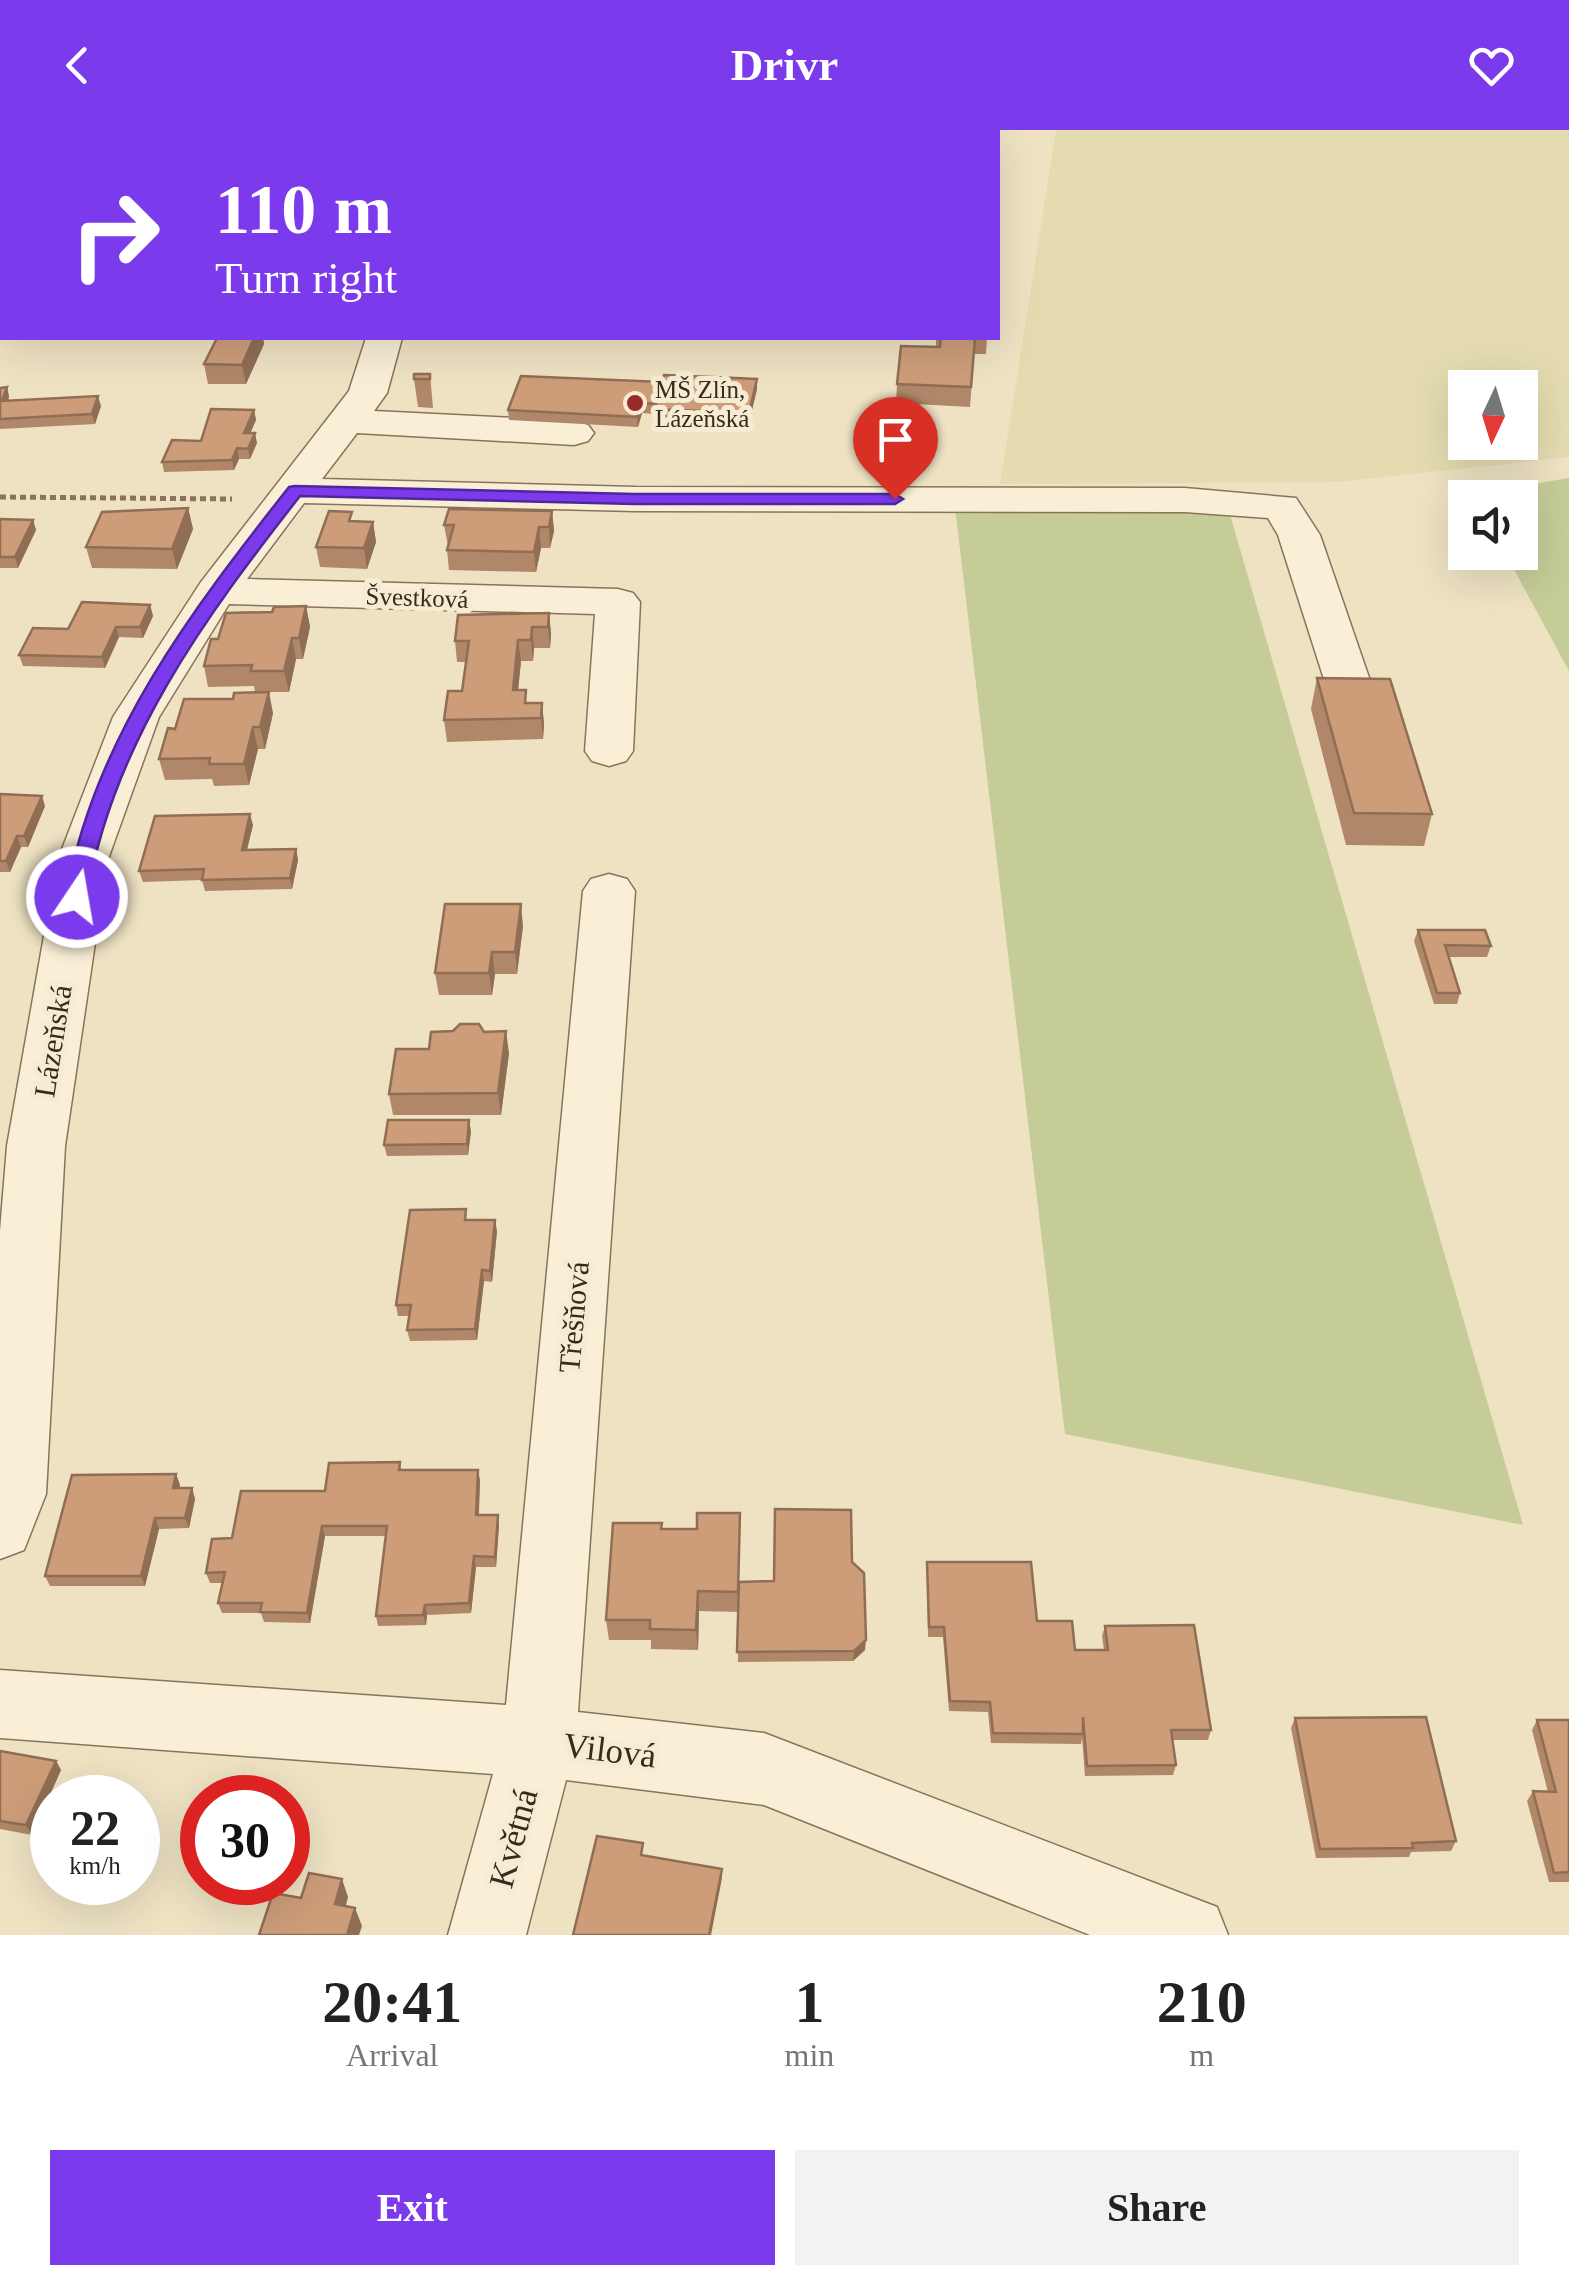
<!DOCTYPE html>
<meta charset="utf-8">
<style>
:root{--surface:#fff;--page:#f2f2f2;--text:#222;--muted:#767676;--accent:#7c3aed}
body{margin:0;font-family:Georgia,serif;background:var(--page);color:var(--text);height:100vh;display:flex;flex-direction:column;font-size:38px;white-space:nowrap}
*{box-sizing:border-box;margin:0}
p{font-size:32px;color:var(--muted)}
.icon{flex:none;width:55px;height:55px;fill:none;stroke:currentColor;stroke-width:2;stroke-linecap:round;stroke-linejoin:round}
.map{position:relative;height:1805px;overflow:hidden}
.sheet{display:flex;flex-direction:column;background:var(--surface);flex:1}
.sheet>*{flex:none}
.hud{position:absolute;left:0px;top:0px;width:1000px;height:210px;box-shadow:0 10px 40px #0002;background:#7c3aed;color:#fff;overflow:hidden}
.needle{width:65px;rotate:184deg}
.tools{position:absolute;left:1448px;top:240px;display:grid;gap:20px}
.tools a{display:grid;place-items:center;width:90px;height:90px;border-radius:0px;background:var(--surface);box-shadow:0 10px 40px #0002;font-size:50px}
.speed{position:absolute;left:30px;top:1645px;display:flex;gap:20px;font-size:50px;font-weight:700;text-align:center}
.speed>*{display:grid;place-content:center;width:130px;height:130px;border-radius:50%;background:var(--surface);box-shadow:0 10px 40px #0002;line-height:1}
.speed small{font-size:25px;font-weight:400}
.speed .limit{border:15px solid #d22;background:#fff;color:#111}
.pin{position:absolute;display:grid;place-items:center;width:85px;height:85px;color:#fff;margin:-102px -42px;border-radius:50% 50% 50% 0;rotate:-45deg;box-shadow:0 0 10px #0007}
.pin .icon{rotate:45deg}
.me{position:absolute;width:110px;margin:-55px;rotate:12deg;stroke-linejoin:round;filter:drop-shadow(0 0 8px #0008)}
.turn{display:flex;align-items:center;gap:35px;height:210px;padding:0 50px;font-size:45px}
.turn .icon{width:130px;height:130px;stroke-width:2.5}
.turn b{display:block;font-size:70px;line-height:85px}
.eta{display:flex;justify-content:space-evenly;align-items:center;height:170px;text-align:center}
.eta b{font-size:60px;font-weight:600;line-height:70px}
.action{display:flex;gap:20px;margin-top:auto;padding:20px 50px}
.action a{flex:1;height:115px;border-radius:0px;background:var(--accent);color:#fff;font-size:40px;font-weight:600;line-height:115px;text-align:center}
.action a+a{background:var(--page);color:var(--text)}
header{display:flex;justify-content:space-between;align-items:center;height:130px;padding:0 50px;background:var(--accent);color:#fff;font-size:45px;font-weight:600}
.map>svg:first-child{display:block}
</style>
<header><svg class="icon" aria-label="back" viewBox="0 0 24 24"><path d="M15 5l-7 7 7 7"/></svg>Drivr<svg class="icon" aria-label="heart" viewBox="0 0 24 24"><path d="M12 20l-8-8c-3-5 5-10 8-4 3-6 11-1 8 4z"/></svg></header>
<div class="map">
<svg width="1569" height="1805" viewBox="0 0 1569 1805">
<rect width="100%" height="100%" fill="#eee2c3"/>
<path fill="#e4dcb0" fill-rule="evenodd" d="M1056,0H1569V327L1338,352L1000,354ZM1465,258H1520V312H1465Z"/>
<path fill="#c5cc97" d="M1569,348V541L1505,423L1520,422V368L1476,367L1474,364Z
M955,377L1229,381L1523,1395L1065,1304Z"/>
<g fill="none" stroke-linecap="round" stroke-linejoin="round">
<g stroke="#89735a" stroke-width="3">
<path id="minor" d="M2,134V157L0,158V135Z
M366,208H402L387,263L374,281L574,291L588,295L594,303L588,311L574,315L357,303L322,349L635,357L1185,358L1296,368L1320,405L1376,568L1369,578L1353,582L1337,578L1330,568L1278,405L1268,388L1185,382L635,381L304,373L247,449L618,459L633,463L640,472L633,621L626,631L609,636L592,631L585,621L595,484L229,474L159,587L107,732L65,1016L46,1364L24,1420L0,1429V1101L7,1016L57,732L113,587L201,452L349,261Z
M609,744L627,749L635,761L578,1582L764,1603L1217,1777L1228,1805H1090L764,1675L566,1650L526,1805H448L493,1644L0,1608V1540L506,1575L583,761L591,749Z"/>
</g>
<path stroke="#89735a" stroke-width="5" stroke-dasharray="6 4" stroke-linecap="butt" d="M0,367L232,369"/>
<use href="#minor" fill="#f9efd6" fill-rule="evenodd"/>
</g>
<path fill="#b08768" d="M217,208H263L264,214L246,254H208L204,234Z
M936,208H987L986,224H974L970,277L896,273L897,254L936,217Z
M430,244L433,278L418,277L414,249Z
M757,249V259L749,293L655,289V284L642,283L638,297L509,290L508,280L662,252Z
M7,257L9,267L8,270L101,276L95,294L0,299V258Z
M254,280L256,290L250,303L257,313L250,329H239L234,340L164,342L162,332Z
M188,378L193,399L177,439L92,438L86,417Z
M552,381L554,401L550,418H541L536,442L449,440L447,420L448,416L444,395Z
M0,389L33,390L36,400L18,438H0Z
M354,391L373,392L376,412L367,439L320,437L316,417Z
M150,475L153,486L143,508L119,507L105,538L23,536L19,525L68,499Z
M306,476L310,497L303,529H296L289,562H255L254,556L208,557L204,536L218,509L272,482Z
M549,483L551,504L550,518H534L533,531H521L518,560L527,573H542L544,594L543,609L447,612L444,590L462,561L466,532H457L455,511Z
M1317,548L1432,684L1424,716L1346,715L1311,579Z
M273,583L265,619H258L249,655L214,656L212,649L165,650L159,629Z
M0,664L45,676L28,717H21L10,742H0Z
M253,695L247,720L296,719L298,730L292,759L205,761L202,750L143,752L139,741Z
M523,796L517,844H495L492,865H439L435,843Z
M1418,800L1491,816L1487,827H1449L1460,863L1457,874H1434L1414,811Z
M484,902L509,923L501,985H393L389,964L429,919Z
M471,1001L468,1025L387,1026L384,1015Z
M468,1090L497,1101L492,1152L484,1151L477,1210L410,1211L407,1200L409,1186H398L396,1175Z
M400,1332L401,1340L480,1350L479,1385H498L499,1395L496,1437H476L471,1483L427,1485L426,1495L378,1496L376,1486L386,1406H325L310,1493L264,1492L261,1483H222L218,1473L222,1453H210L206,1443L232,1408L325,1361Z
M176,1344L180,1355L179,1358H192L195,1369L189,1398L159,1399L145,1456H50L45,1446Z
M662,1393V1399L740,1403L739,1452L774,1451L852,1432L865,1520L853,1531L738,1532V1482L699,1481L698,1520L651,1519V1510H609L606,1490Z
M927,1432L1037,1491L1075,1520H1104L1102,1506L1105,1496L1211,1600L1208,1610H1172L1176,1635L1173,1645L1085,1646L1082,1608L1081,1614L991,1613L988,1582L949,1581L943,1507H928Z
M1295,1588L1456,1711L1451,1721L1411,1722L1409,1727L1316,1728L1291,1598Z
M1537,1590H1569V1752H1549L1527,1671L1533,1661L1548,1662L1532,1600Z
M0,1621L56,1631L61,1640L32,1705L0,1699Z"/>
<path fill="#906e55" d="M254,208H263L264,214L246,254L242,235Z
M757,249V259L749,293V283Z
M7,257L9,267L5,281L2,271Z
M98,266L101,276L95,294L92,284Z
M641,273L642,283L638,297L637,287Z
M254,280L256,290L246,313L244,303Z
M255,303L257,313L250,329L248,319Z
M237,318L239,329L234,340L232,330Z
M188,378L193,399L177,439L172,419Z
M552,381L554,401L550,418L549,397Z
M33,390L36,400L18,438L15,427Z
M373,392L376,412L367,439L364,418Z
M539,397L541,418L536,442L534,422Z
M150,475L153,486L143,508L140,497Z
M306,476L310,497L303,529L299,508Z
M549,483L551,504L550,518L548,497Z
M116,497L119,507L105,538L102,527Z
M532,497L534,518L533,531L531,510Z
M292,508L296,529L289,562L284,541Z
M518,510L521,531L516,581L513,560Z
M269,562L273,583L265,619L260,597Z
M542,573L544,594L543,609L541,588Z
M253,597L258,619L249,655L244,634Z
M42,666L45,676L28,717L24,706Z
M250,684L253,695L244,731L242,720Z
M17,706L21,717L10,742L6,731Z
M296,719L298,730L292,759L290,748Z
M521,774L523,796L517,844L515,822Z
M492,822L495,844L492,865L489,843Z
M506,901L509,923L501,985L498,963Z
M469,990L471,1001L468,1025L467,1014Z
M495,1090L497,1101L492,1152L490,1141Z
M482,1140L484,1151L477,1210L475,1199Z
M478,1340L480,1350L478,1396L476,1385Z
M176,1344L180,1355L177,1369L173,1358Z
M192,1358L195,1369L189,1398L185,1388Z
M498,1385L499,1395L496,1437L495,1427Z
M155,1388L159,1399L145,1456L141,1446Z
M322,1396L325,1406L310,1493L307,1483Z
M474,1426L476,1437L471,1483L469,1473Z
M698,1461L699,1481L698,1520L696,1500Z
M425,1475L427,1485L426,1495L423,1485Z
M866,1510L865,1520L853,1531L854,1521Z
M56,1631L61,1640L32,1705L26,1695Z
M722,1739V1748L711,1805H709Z
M342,1749L348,1767L342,1792L335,1774Z
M355,1778L362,1796L359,1805H347Z"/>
<path fill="#cd9d79" stroke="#906e55" stroke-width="2.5" d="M108,0H147L145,2H106Z
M181,0H239V2H182Z
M368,0H407L406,2H367Z
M0,162L2,163V179L0,180Z
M217,208H254L242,235L204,234Z
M941,208H975L971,257L897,254L901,216L940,217Z
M414,244H430V249H414Z
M664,245L757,249L749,283L654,279L656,274L641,273L637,287L508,280L521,246L662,252Z
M7,257L2,271L98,266L92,284L0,289V258Z
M211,279L254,280L244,303H255L248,319L237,318L232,330L162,332L172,310L201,311Z
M188,378L172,419L86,417L102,382Z
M449,379L552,381L549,397H539L534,422L447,420L454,395H444Z
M329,381L352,382L349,391L373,392L364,418L316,417Z
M0,389L33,390L15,427H0Z
M82,472L150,475L140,497H116L102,527L19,525L33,498L68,499Z
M306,476L299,508H292L284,541H251L252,535L204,536L211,509H218L226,483L272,482L274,477Z
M549,483L548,497H532L531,510H518L513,560H526L525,573H542L541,588L444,590L448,561H462L469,511H455L458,485Z
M1317,548L1390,549L1432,684L1354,683Z
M269,562L260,597H253L244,634H209L210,628L159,629L168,598L175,599L184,569H233L234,563Z
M0,664L42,666L24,706H17L6,731H0Z
M250,684L242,720L296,719L290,748L202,750L204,739L139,741L155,686Z
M445,774H521L515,822H492L489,843H435Z
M1418,800H1485L1491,816L1445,815L1460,863H1437Z
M460,894H479L484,902L506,901L498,963L389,964L396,919H429L431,902L453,901Z
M388,990H469L467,1014L384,1015Z
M466,1079L465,1090H495L490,1141L482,1140L475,1199L407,1200L411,1175H396L410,1080Z
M400,1332L399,1340H478L476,1385H498L495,1427L474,1426L469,1473L425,1475L423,1485L376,1486L387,1396H322L307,1483L260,1482L262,1473H218L225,1442L206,1443L212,1409L232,1408L241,1361H325L329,1333Z
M176,1344L173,1358H192L185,1388H155L141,1446H45L72,1345Z
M775,1379L851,1380L852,1432L864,1443L866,1510L854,1521L737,1522L739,1452L774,1451Z
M697,1383H740L738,1462L698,1461L696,1500L650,1499V1490H606L613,1393H662L661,1399H697Z
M927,1432H1031L1037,1491H1072L1075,1520H1108L1105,1496L1194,1495L1211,1600H1171L1176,1635L1087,1636L1083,1587V1604L993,1603L990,1572L950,1571L944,1497H929Z
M1426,1587L1456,1711L1412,1713L1413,1718L1320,1719L1295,1588Z
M1537,1590H1569V1742L1554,1743L1533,1661L1556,1662Z
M0,1621L56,1631L26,1695L0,1691Z
M597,1706L643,1713L641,1725L722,1739L709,1805H573Z
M309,1743L342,1749L335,1774L355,1778L347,1805H259L273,1763L301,1768Z"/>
<path fill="#7c3aed" stroke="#51269a" stroke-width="2.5" d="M295,356L635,364H895L903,369L895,374H635L300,366C206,486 112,613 87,767L84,772H69L66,767C93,609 192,480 289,357Z"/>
<circle fill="#982a29" stroke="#f6ecd3" stroke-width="4" cx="635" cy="273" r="10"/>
<g text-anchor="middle" stroke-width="10" stroke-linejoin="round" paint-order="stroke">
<g font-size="25" fill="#382b1e" stroke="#f6ecd3" text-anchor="start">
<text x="655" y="268">MŠ Zlín,<tspan x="655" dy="29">Lázeňská</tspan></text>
</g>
<g font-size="25" fill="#382b1e" stroke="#f6ecd3">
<text transform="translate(417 467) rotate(2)" y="9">Švestková</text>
</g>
<g font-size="30" fill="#382b1e" stroke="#f6ecd3">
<text transform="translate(53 911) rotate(-81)" y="10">Lázeňská</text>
<text transform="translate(574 1187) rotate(-85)" y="10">Třešňová</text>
</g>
<g font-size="35" fill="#382b1e" stroke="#f6ecd3">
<text transform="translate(610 1620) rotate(7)" y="12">Vilová</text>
<text transform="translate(513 1708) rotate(-75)" y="12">Květná</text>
</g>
</g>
</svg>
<div class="tools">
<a><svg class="needle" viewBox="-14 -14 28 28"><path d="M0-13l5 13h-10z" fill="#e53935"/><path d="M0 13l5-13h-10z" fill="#767676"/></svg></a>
<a><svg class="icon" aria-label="sound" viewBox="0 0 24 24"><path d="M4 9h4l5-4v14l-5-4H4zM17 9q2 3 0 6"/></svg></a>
</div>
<div class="speed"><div>22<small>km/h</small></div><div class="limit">30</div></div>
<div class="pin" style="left:895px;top:369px;background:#d93025"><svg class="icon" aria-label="arrive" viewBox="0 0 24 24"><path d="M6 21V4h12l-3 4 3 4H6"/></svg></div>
<svg class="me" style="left:77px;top:767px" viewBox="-20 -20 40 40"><circle r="17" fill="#7c3aed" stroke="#fff" stroke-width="3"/><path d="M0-11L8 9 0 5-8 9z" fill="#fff"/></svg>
<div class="hud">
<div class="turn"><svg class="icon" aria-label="right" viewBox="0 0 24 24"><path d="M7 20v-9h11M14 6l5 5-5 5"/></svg><div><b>110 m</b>Turn right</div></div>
</div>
</div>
<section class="sheet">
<div class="eta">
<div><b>20:41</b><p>Arrival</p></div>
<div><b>1</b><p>min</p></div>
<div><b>210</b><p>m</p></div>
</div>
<div class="action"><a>Exit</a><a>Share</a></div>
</section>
